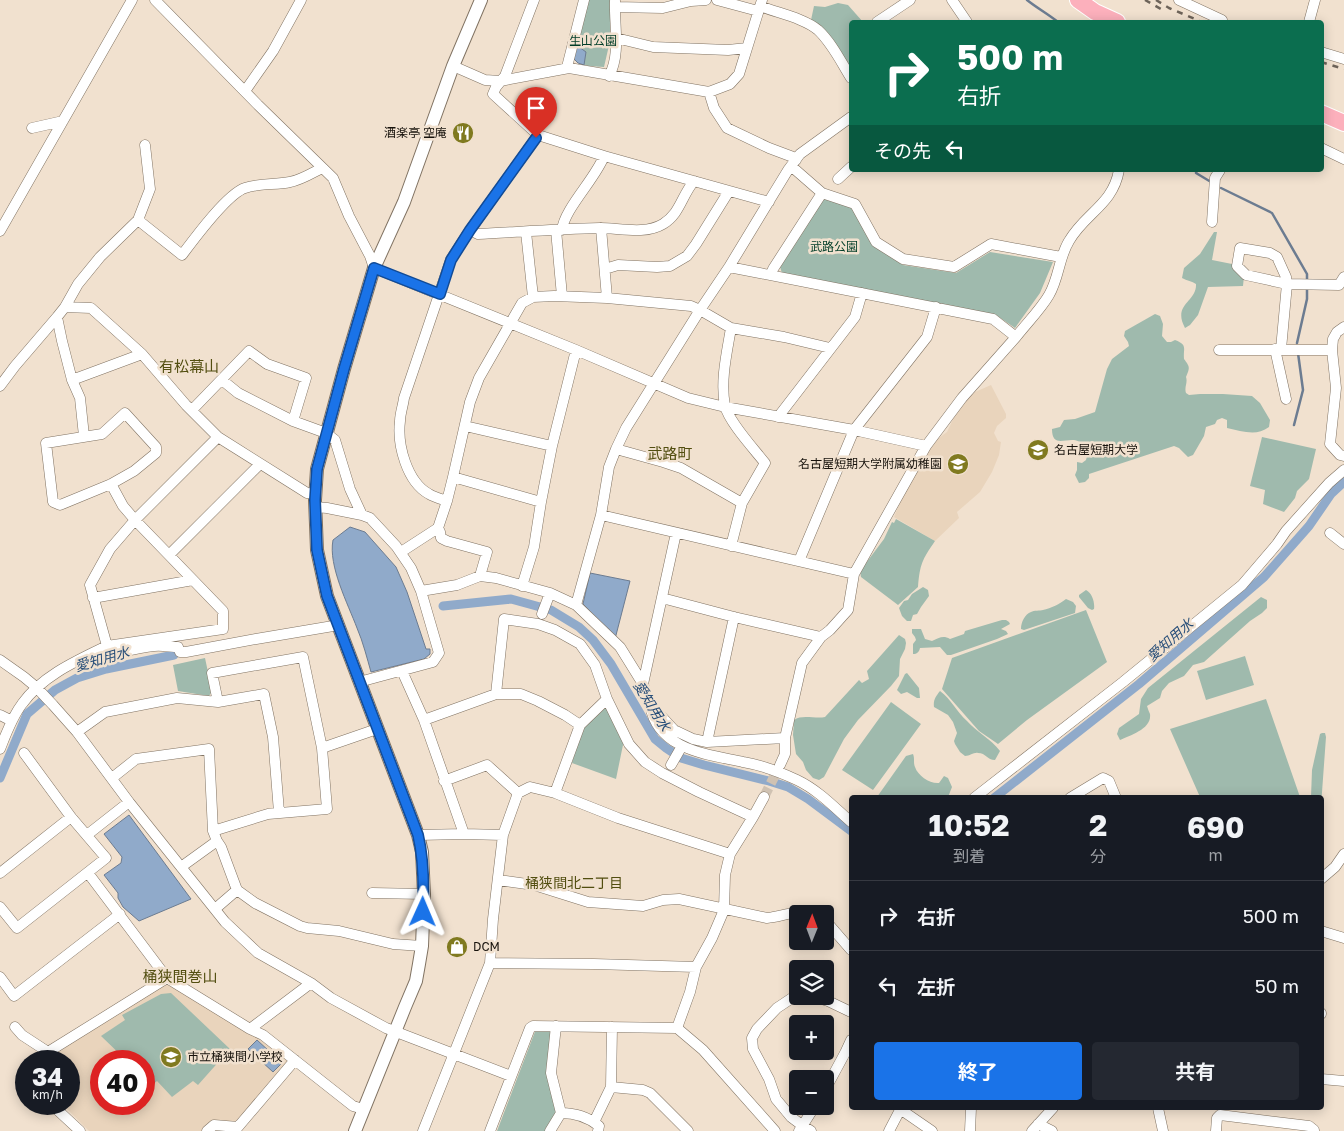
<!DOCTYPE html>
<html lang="ja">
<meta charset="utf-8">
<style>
:root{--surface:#171b24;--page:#242831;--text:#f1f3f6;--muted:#9ea1a6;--line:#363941;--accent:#1a73e8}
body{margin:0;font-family:"Golos Text","Noto Sans JP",sans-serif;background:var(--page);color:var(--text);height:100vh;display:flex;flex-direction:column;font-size:19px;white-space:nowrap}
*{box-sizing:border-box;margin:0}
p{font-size:16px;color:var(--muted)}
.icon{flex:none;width:28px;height:28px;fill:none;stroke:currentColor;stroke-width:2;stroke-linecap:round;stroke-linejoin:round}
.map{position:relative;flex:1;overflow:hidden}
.side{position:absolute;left:849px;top:795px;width:475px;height:315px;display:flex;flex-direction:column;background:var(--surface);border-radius:5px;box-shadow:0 2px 12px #0003}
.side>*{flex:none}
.top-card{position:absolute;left:849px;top:20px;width:475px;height:152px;border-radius:5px;box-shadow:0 2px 12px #0003;background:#0b6e4f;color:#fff;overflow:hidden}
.needle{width:32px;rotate:1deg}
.tools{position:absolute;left:789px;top:905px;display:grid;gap:10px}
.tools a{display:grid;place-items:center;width:45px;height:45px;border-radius:5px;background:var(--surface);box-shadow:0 2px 12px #0003;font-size:25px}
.speed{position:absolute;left:15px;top:1050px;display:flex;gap:10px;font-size:25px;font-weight:700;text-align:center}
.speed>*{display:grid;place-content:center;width:65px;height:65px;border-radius:50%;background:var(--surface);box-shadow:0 2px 12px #0003;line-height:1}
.speed small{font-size:12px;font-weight:400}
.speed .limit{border:8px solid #d22;background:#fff;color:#111}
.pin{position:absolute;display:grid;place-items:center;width:42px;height:42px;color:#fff;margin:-51px -21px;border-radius:50% 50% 50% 0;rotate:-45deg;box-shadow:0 0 5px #0007}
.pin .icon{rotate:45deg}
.me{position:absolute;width:55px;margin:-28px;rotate:1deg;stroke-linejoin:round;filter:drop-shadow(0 0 4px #0008)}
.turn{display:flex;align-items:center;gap:18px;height:105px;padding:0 25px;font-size:22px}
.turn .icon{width:65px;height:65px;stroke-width:2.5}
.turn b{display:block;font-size:35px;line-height:42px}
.then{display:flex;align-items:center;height:48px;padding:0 25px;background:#0003;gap:10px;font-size:19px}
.eta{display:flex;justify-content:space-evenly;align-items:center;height:85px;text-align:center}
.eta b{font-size:30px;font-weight:700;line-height:35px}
.button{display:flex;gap:10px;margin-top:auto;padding:10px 25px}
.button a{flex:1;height:58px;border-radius:5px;background:var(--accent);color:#fff;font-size:20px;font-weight:700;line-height:58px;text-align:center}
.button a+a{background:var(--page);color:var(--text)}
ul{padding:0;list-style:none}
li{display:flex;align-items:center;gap:15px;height:70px;padding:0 25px;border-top:1px solid var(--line)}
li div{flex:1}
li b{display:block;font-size:19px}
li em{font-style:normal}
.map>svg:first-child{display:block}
</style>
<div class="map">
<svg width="1344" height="1131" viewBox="0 0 1344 1131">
<rect width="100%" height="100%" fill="#f1e1cf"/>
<path fill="#e9d4bc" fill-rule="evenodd" d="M991,385L1006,414V418L997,426L994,433L998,441L1001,442L999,455L992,472L980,492L957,512L959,518L935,541L894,517L907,486L936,440L947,432L959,407L975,392Z
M164,983L170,985L257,1035L290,1060L237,1122H214L201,1131H89L62,1104H69V1061H54L57,1054L83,1034ZM101,1061H144V1104H101Z"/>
<path fill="#9fbaad" d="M587,0H611L610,41L604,67C594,66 581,67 574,59Z
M838,3L848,5L863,22H851V70L811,20L814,6L825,7Z
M824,198L852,207L874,246L903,265L956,273L990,252L1053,262L1040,293L1015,328L996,315L782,273L780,267L820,200Z
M1214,232H1217L1212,260L1232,264L1244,276L1243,286L1208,287L1198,315L1190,325L1185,328C1172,304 1197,302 1196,284C1192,281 1187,281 1182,278L1184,268L1200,254Z
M1155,314L1160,316L1163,324L1162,336L1167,342H1171L1175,340C1188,345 1183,348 1184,359C1190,367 1190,367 1186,377C1188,383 1184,387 1186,393L1189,395L1200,394H1223L1252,396L1260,403L1270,420L1269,427C1256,437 1242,431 1227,428V420L1222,418L1217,420L1215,424L1206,427L1204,436L1193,455L1188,457L1179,448L1174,446L1089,474V478L1085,482L1079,483L1075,475L1077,470V462L1082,463L1086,460L1089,449C1085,445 1080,441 1074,440C1064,439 1052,447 1052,429L1060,427L1064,420L1075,419L1095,412L1107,369L1112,359L1129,346L1128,342L1124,336L1125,331Z
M1262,437L1316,449L1309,479L1297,491L1295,498L1284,512L1263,504L1265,490L1250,486Z
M896,519L935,541C922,560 920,564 918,587L898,605L861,577L860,571L884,539L892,522L894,523Z
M923,587L928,590L929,596L921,607L917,614L913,615L911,621H907L902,616L899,608L904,601L908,600L912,594Z
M1086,590C1092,593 1095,602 1094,609L1092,610L1088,608L1079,597V595Z
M1261,597L1267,600V608L1262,613L1250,621L1204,662L1193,665L1184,676L1169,683L1162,691L1160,698L1147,706C1148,709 1149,712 1150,714C1152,729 1130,735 1120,740L1117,734L1119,728L1139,714L1141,699L1148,688Z
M1066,599L1073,602L1076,606L1075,613L1024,630L1021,629C1021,622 1025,614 1031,612C1034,610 1040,611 1043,610C1051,608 1060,604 1066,599Z
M1086,610L1107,662L1027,720L998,744L979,731L942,689L952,658Z
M1002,620H1006L1009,622L1010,624L1001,629L1006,631L1008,634L997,639L951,655H947L940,647L920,648C919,652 917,654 913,654V644L916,640L915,637L912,633V629H921L925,639L932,641C939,638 943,635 950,639L964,634L965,631Z
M899,635L905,639L906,643L905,649L900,659L899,676L891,686L858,720L844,739L824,777L819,780L813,778L806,770L803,762L796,754L793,735L794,720C802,714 815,719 825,717L859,680L862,683L869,679L867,671Z
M1245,656L1254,685L1206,700L1197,671Z
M205,658L212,691L209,696L178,691L173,665Z
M907,673L919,688L920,698H917L907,692L901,694L897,690L905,674Z
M940,691C951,699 957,712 967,721C977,732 991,739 1000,751L995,760C987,760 986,753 978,753C974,752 970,756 965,756L960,752L955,744L954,741L957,733L953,722L948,715L934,707C933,700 936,696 940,691Z
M1266,699L1300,797H1200L1170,729Z
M891,702L921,724L873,790L842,770Z
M605,706L624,740L616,779L572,763L582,725Z
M1322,733H1325L1326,737L1321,806V798L1311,797L1312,770L1320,734Z
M913,754C915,759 913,762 915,767C918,776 930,784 939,783L944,776L948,778L952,787L948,797H877L906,756Z
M171,993L230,1049L198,1085L193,1081L172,1097L157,1081L152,1085L144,1077V1061H127L101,1036L125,1020L122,1015L161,994Z
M536,1029H556L550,1072L558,1110L545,1131H497Z"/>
<path fill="#90aaca" stroke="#6c7c91" d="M579,47L586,52L584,65L578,63L574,59L575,49Z
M350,527L365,532L396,567L407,592L426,649H430V654L424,659L371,672C367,658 363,642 357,628C348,604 328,566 333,540Z
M590,573L630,581L615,639L583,604Z
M129,815L191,899L139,921L123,907L118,898V893L104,875L121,863L122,857L104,834Z
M257,1040L282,1063L273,1072L248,1049Z"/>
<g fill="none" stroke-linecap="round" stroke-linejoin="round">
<path stroke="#6c7c91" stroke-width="2.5" d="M1027,0C1037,8 1048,14 1058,22
M1197,170L1196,173L1211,182
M1221,188L1272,213L1307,274V279
M1297,343L1307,299V288
M1294,425L1303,390L1298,353"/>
<path stroke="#90aaca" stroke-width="9" d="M443,606L511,599L551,610L579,627L593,640L611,664L655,739L666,748L681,758L704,765L769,781L788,787L808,799L851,831
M0,778L27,714L55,690L77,678L106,669L174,655
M994,798L1139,684L1264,577L1309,526L1331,494L1344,482"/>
<path stroke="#d0c2b2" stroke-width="10" stroke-dasharray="10 5" stroke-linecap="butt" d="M764,797L780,765"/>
<g stroke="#817363" stroke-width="11">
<path id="minor" d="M155,0L258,105L333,178L349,216L370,256L374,268L576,350L688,398L725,407L854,430L926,446
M534,0L505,76L496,87L493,94L538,135L604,156L769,202
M717,0L758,11
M952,0L967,22
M1179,0L1222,20
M760,6C777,13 804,18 818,30C832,43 841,62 851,78
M615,7L663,8L691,1L706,0
M877,22L910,0
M1309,22L1315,0
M616,38L653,47L728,50L747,48
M1321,52L1344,59
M453,66L485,80L500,81L569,68L709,92L730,84L739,74L762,0
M569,68L568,63L584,0
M609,76C621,55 614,24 615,1
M245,91L273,51L301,0
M709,92L714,108L727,128L769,148L793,157L796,160
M32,128L63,121
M1321,148L1344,159
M791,166L822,193L855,204L876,242L903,259L954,267L991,244L1061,257
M838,179L851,167
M138,220L182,255C194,239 227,194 245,188C259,183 276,185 290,182C301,180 312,173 322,168
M1212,222L1215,178L1220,170
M601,228L607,298
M470,230L478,234C518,232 559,229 600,228C619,228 645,235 663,224C680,214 682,195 694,181
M556,230L562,296
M562,230C564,209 596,178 604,156
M0,231L132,0
M526,232L533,297
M1240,248L1270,253L1277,257L1286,277L1287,284L1246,275L1237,266Z
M605,269L618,265L657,267L670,266L687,256L696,244L729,191
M771,275L773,269L822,193
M65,307L91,308L142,354L186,405L218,437L307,493L315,494
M57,317L62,341L72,380L80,398L84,436
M1344,327L1337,332L1333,339L1332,350L1336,388L1330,444L1340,455L1344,456
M731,328C727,352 720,381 725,406C729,422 754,449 765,463L742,503L731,546
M1016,337C1026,324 1041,309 1049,295C1059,278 1059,257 1069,241C1085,213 1113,205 1119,170
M1275,349L1286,399
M1281,349L1287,284L1339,285L1344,277
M1219,350H1332
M72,380L142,354
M222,380L238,393L293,421L326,433L335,440L350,489L362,515
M0,386L15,366L57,317L65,307L78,284L100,257L138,220L150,189L145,145
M192,410L249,351L267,364L306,378L293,421
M125,413L156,447V453L134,471L111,484L60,505L53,502L46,443L102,434Z
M778,417L855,317L862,293
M465,426L552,446
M616,449L663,462L681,468L742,503
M453,477L541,502
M447,501C441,499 434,497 429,494C407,482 397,445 400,421C400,414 403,406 404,398L451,259L470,230L538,135
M315,507L327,508L362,515L370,518L396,546L411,568L421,591L439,653L433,662L359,682
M601,515L854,574
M1330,533L1344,544
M401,552L438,528
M169,555L260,464
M799,561L854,430L927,337L936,307
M480,576L487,552L447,541L441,538L440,532L438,528L447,501L453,477L470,402L479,378L522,303L533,297L554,296L607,298L691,306L700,310L731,328L784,337L830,348
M522,586L534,547L541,502L552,446L576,350
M421,591L457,585L480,576L496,578L550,593L576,605L620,647L643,684L649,703L674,730L693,739L707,742L785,738L802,663L821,637L830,630L848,610L854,574L926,446L962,398L1016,337L993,319L729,267
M93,598L193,580
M662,598L734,617L821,637
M576,605L601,515L609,467L616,449L626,428L700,310L729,267L788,170L800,154L851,117
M542,614L550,593
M107,646L90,585L110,549L135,520L218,437
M87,659C110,657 132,648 154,646C162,645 171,647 178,647L180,652H186L256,639L339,625
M0,660L24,677L36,687L53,705L77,732L129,802L225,922L258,953L311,983L331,998L386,1028L511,1076
M402,671L424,720L464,834
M643,684L676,533
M650,705C658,750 706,754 743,762C761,765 780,772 797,780C818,790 834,807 851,822
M0,715L12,721
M424,720L496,694H521L538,701L565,715L580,725
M77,732L105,712L177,698L218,702
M707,742L734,617
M322,748L377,729
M0,749C6,734 12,717 22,704C42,676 76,661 107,646L223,629V611L135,520L123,506L111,484
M671,765L682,746
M780,765L785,754V738
M112,778L136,759L209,749L213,831L217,841L221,847L237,890L255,903L300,926L307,928L339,931L393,944L422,946
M444,781L487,765L518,793
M555,793L580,725L607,699
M974,798L1123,682L1242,585L1277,544L1286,531L1329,483L1344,470
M1070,798L1103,778L1109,781L1116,798
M753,817L764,797
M213,831L268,814L327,809L322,748L303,657L212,673L218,702L264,694L273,737L279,812
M87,835L129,802
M418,835L464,834L503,835
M181,867L217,841
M0,873L71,817
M88,873L167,978
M1321,879L1335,867L1344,854
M498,880L534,885L588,902L643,906L663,900L679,899L767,918C782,917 796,909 811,914
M372,893L424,894
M0,907L17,928L106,858L71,817L24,753
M215,909L237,890
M825,920L851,950
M1321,931L1344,938
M490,963L594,964L696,967
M0,977L14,996L120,914
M798,994L777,1008L757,1029L752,1038L753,1049L769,1079L776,1099L791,1117L803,1126L811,1131
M811,996L828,1001L851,1012
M1321,1013V1014
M556,1026L551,1073L561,1113
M15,1027L22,1035L48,1052
M677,1028L703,1050L775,1131
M250,1029L311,983
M44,1061L48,1052L167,978L250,1029L263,1035L353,1106L363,1109
M1321,1079L1344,1081
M611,1087L643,1090L650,1093L688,1131
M825,1090L845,1053L851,1040
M51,1104L80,1131
M1158,1108L1163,1131
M900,1109L932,1131
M594,1122L611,1087L612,1027
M1038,1124L1052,1131
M207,1131L214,1125L238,1127L295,1060
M423,1131L490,963L493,919L503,835L518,793L530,787L555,793L618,818L730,854
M490,1131L530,1028L533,1026L677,1028L690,992L696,967L712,938L724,910L725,875L730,854L753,817L699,792L662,773L645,762L629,744L607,699L595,665L580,644L555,630L538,624L504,619L496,694
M550,1131L561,1113C574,1113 588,1117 599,1126L598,1131
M799,1131L815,1106
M889,1131L901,1108
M970,1131L971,1108
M1032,1131L1053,1108
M1216,1131L1217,1118L1220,1115L1309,1126L1314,1130V1131"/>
</g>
<g stroke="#817363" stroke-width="14">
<path id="tertiary" d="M355,1131L405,1007L416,981L419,964L422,946L424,894L422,852L418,835L327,596L317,550L315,500L317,469L344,369L374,268L404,202L453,66L481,0"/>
</g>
<g stroke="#fff" stroke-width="18">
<path id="trunk" d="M1078,0L1095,12L1117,22
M1321,113L1344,123"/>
</g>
<use href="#minor" stroke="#fff" stroke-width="10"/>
<use href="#tertiary" stroke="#fff" stroke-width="12"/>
<use href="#trunk" stroke="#fcb0bc" stroke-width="16"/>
<path stroke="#6d6359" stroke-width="2.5" stroke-dasharray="6 6" stroke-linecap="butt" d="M1145,0L1161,9
M1156,0L1169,8L1202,22
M1321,62L1344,69"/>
</g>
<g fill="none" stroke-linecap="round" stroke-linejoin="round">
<g stroke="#114b97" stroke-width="12">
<path id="route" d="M423,912C424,886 424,860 418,835L327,596L317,550L315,500L317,469L344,369L374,268L440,294L451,260L470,230L536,138"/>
</g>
<use href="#route" stroke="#1a73e8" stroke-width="9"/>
</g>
<defs>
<g id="restaurant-disc" transform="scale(1.125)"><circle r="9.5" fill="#807a20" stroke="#f1e1cf"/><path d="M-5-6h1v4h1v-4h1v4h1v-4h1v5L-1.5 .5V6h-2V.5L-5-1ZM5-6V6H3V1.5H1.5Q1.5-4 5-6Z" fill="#fff"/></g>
<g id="university-disc" transform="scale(1.125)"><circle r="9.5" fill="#807a20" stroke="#f1e1cf"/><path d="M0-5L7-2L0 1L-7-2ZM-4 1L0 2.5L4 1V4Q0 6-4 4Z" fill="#fff"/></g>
<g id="school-disc" transform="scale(1.125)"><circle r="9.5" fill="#807a20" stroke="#f1e1cf"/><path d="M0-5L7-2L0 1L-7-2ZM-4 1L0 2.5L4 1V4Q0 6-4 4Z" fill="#fff"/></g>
<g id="shop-disc" transform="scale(1.125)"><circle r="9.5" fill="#807a20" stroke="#f1e1cf"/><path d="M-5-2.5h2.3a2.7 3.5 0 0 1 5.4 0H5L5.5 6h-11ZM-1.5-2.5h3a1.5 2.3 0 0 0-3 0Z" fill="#fff"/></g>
</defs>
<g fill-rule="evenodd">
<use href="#restaurant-disc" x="463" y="133"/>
<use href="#university-disc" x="1038" y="450"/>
<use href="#school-disc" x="958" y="464"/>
<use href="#shop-disc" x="457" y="947"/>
<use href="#school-disc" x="171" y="1057"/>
</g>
<g text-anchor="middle" stroke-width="5" stroke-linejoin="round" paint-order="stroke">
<g font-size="12" fill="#013d28" stroke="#f1e1cf">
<text x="593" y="45">生山公園</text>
<text x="834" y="251">武路公園</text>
</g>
<g font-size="12" fill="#17120c" stroke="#f1e1cf" text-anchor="start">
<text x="447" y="137" text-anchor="end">酒楽亭 空庵</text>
<text x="1054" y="454">名古屋短期大学</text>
<text x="942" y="468" text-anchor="end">名古屋短期大学附属幼稚園</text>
<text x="473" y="951">DCM</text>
<text x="187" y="1061">市立桶狭間小学校</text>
</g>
<g font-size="14" font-style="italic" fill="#264d78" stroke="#f1e1cf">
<text transform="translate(1170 640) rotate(-41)" y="5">愛知用水</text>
<text transform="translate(102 659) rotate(-16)" y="5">愛知用水</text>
<text transform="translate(652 706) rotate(58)" y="5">愛知用水</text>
</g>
<g font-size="14" fill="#524e10" stroke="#f1e1cf">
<text x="574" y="888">桶狭間北二丁目</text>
</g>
<g font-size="15" fill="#524e10" stroke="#f1e1cf">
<text x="189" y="372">有松幕山</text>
<text x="670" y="459">武路町</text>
<text x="180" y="982">桶狭間巻山</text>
</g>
</g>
</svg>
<div class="tools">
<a><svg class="needle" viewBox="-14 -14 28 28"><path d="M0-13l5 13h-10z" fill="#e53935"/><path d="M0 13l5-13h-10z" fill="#9ea1a6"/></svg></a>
<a><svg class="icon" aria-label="layers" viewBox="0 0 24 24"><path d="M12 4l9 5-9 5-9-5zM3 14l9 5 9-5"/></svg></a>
<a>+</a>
<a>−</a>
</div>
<div class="speed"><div>34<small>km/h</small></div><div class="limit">40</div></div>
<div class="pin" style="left:536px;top:138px;background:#d93025"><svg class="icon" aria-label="arrive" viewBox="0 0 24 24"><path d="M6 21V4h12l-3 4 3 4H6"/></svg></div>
<svg class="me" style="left:423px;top:912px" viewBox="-20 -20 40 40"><path d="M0-17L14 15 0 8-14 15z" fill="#1a73e8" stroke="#fff" stroke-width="4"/></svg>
<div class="top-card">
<div class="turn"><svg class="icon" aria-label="right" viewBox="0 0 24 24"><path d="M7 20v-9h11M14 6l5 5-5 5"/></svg><div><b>500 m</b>右折</div></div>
<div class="then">その先<svg class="icon" aria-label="left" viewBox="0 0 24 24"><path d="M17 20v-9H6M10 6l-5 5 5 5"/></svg></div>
</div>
<section class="side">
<div class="eta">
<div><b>10:52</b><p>到着</p></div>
<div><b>2</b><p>分</p></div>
<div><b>690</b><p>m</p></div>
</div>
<ul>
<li><svg class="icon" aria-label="right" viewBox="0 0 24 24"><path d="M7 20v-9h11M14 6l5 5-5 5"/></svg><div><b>右折</b></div><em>500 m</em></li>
<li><svg class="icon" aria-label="left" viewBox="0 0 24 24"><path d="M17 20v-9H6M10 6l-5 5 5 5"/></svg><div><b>左折</b></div><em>50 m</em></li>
</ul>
<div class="button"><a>終了</a><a>共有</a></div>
</section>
</div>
